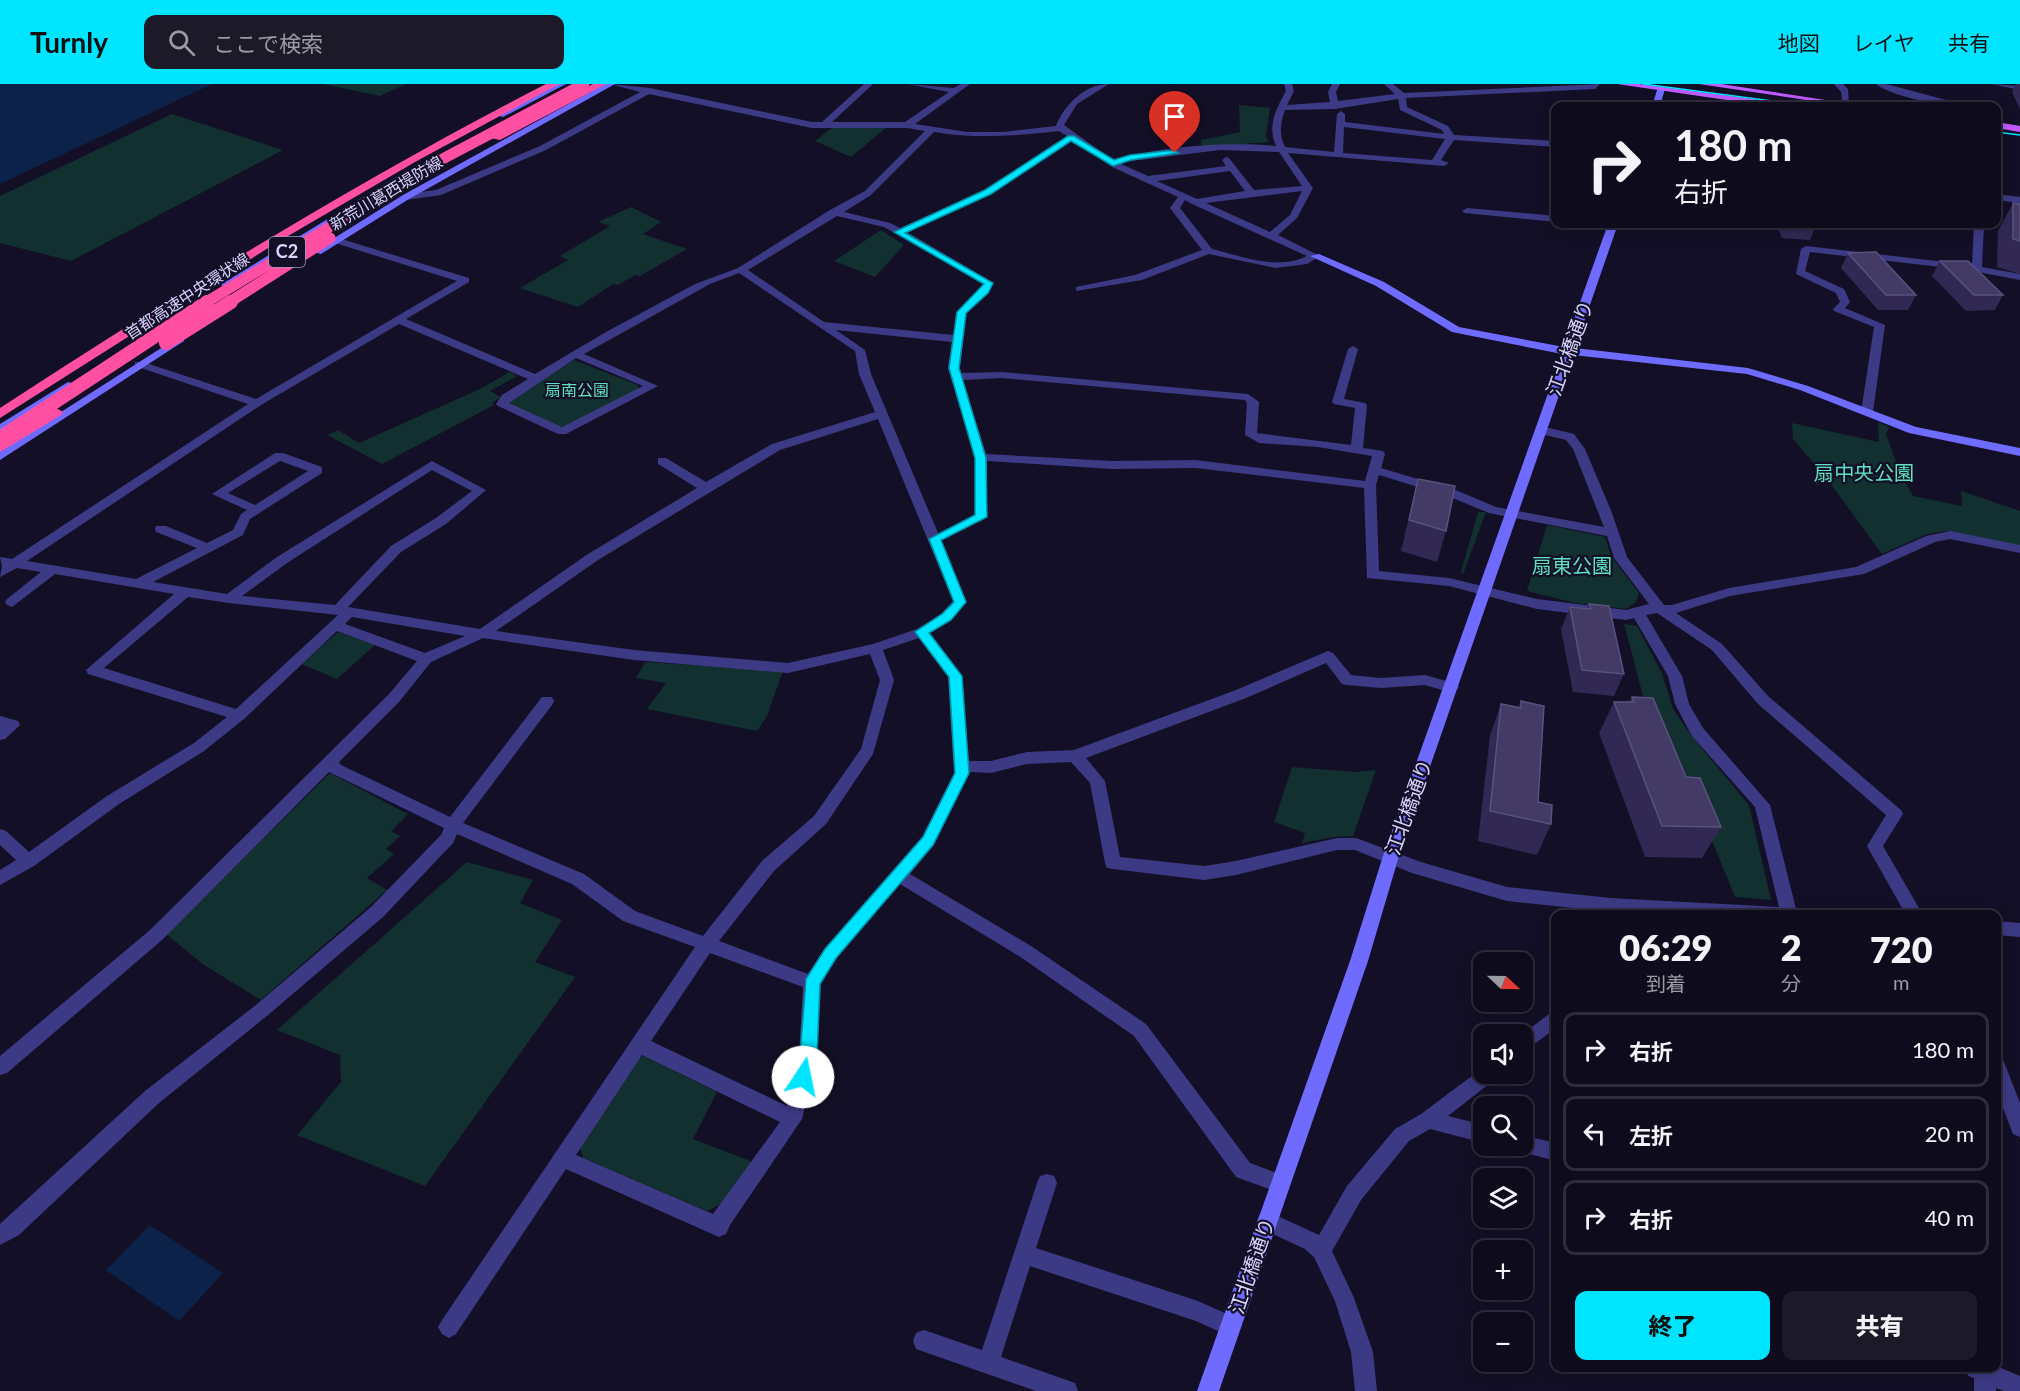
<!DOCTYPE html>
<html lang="ja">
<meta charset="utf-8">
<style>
:root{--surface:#0e0b1c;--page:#1c1929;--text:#f1f3f6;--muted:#9b9ba3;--line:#2e2b3b;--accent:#00e5ff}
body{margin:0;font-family:Lato,"Noto Sans JP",sans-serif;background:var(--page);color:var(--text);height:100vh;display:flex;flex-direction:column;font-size:22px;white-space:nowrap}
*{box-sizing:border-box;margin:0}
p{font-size:20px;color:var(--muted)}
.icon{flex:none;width:33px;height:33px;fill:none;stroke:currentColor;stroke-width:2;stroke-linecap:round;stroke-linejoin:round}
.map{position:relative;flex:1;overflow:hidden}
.details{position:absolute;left:1551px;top:826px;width:450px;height:462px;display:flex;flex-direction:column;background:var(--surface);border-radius:12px;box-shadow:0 3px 15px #0003,0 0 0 2px var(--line)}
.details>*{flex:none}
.top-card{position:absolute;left:1551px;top:18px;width:450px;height:126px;border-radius:12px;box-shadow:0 3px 15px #0003,0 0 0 2px var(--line);background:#0e0b1c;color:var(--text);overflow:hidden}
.needle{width:39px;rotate:112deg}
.buttons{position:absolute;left:1473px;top:868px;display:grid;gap:12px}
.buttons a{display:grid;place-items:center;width:60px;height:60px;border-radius:12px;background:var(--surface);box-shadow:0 3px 15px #0003,0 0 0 2px var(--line);font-size:30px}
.pin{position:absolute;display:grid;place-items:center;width:51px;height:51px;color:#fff;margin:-62px -26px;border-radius:50% 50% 50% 0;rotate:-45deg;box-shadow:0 0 6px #0007}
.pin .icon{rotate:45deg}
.me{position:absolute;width:66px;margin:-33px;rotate:11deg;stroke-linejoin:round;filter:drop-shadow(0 0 4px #0008)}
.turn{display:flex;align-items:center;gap:21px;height:126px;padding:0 24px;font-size:27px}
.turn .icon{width:78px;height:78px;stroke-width:2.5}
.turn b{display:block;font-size:42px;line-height:51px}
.eta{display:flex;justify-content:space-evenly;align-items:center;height:102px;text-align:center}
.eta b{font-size:36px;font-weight:800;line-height:42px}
.action{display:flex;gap:12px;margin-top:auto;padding:12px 24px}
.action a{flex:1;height:69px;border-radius:12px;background:var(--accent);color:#111;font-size:24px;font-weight:800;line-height:69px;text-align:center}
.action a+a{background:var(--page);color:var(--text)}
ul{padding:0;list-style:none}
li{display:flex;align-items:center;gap:18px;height:75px;margin:0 12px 9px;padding:0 12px;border:3px solid var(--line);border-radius:12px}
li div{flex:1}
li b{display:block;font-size:22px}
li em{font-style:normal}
header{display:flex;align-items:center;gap:36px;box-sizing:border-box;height:84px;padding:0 30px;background:var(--accent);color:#111}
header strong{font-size:28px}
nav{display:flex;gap:33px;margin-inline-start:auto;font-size:21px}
.search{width:420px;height:54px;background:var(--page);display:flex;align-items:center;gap:15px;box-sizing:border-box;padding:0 21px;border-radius:12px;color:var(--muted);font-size:22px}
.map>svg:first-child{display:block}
</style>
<header>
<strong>Turnly</strong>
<div class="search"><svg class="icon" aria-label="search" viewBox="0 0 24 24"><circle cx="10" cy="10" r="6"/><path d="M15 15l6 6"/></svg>ここで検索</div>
<nav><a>地図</a><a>レイヤ</a><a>共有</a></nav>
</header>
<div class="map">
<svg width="2020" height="1307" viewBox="0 0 2020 1307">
<rect width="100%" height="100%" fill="#130f26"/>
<path fill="#12302f" d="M323,0H406L380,12Z
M1239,21L1270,24L1266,52L1269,58L1202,63L1201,56L1240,48Z
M172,30L283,66L71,177L0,159V112Z
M888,42L851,73L815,57L833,43Z
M631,123L661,138L643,150L687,165L640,192L635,191L618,201L613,200L578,223L520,204L568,176L560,172L610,142L598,138Z
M881,146L904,161L875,193L834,177Z
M574,276L638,301V306L566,342H557L512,321L509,317Z
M510,288L517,292L490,307L501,313L492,319L494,321L382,380L327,351L338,346L359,359L480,305Z
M1878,338L1889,343L1886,350L1899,386L1913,412L1962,422L1961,407L2020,427V462L1946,447L1927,450L1882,470L1825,392L1793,355L1792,339L1879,358Z
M1478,428H1486L1463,490L1461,488Z
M1547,441L1605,453L1611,472L1639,509L1636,518L1626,525L1575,519L1527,507Z
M1624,540L1637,542L1662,589L1673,625L1691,651L1749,721L1771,816L1735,813L1666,644L1643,612Z
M338,548L375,561L337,595L301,580Z
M645,578L783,587L767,632L757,647L647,625L666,599L636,594Z
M1292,683L1355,688L1376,686L1353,752L1334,753L1302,759L1305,749L1274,738Z
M330,689L408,730L391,747L400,752L386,765L394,770L367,794L387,806L261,916L204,881L166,850Z
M467,778L533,796L520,819L562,836L535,878L575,893L425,1102L297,1051L341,998L340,971L277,946Z
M644,972L717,1008L693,1055L753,1078L721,1120L707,1127L583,1074L579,1059L636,976Z"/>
<path fill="#0c2248" d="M0,0H212L0,100Z
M150,1141L223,1189L179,1237L106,1186Z"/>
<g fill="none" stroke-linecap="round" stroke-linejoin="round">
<path fill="#3d3a85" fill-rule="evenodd" d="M610,0L650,4L812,38H822L864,0H873L832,38H905L949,8L908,0L954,4L961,0H970L915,40L967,48H1003L1056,42C1064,21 1085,0 1109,0L1077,20L1064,41L1114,77C1155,62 1233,57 1276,62C1267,42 1276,25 1286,7L1284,0H1292L1294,7L1287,21L1330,18L1328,8L1332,0H1340L1336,8L1338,17L1395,10L1384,0H1393L1404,9L1600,0L1595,5L1406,14L1407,23L1448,42L1454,51L1556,57V63L1454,56L1441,76L1449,79L1444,82L1288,69L1313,104L1297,134L1278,151L1320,172L1307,180L1276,184L1209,170L1142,196L1076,207V203L1135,191L1202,166L1170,124L1178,113L1110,82L1073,56L991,110L907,148L994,199L989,209L967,229L960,284L961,289L1001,288L1248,310L1259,318L1257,349L1351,361L1355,324L1334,320L1332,318L1348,265L1353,262L1358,265L1344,315L1365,319L1367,321L1363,364L1383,367L1385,370L1381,384L1458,407L1496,423L1604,443L1573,365L1566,356L1537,349L1535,346L1541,342L1574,350L1585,365L1612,429L1627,473L1664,521H1672L1729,504L1856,483L1926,452L1950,447L2020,461V469L1950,455L1935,458L1864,490L1730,512L1676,529L1722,560L1768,612L1901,726L1903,730L1883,762L1923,831H1906L1867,762L1886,731L1758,620L1712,566L1657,529L1646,531L1682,592L1689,620L1703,644L1770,721L1796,825L1801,826L1803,831H1668L1610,828L1507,817L1412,789L1355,766H1337L1236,791L1204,796L1113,785L1107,784L1105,779L1090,699L1071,678L1027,680L991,689L970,688L934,761L910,790L1031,862L1146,940L1250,1079L1287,1093L1290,1100L1287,1107L1280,1109L1236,1093L1134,952L1019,872L900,800L837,874L821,900L817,972L802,1035L730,1141L726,1150L719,1153L566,1085L456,1250L449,1254L442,1250L438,1243L442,1236L695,863L623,837L572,800L457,750L453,759L383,833L268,931L159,1019L19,1151L0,1161V1140L145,1007L256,921L371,823L441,751L444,744L329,688L162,856L7,989L0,991V972L150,846L389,610L417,577L337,547L244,635L204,667L119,720L34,782L0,801V786L16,776L0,761V745L6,747L29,768L107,712L194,659L227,633L88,590L86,586L174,510L55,490L12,523L7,521L5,518L7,515L41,488L17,484L0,493L2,482L0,473L12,475L248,320L135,282V278H143L256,315L457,197L319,154V150H325L469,194V198L406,235L535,290L606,248L695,200L738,184L830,126L865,107L925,47L907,44H812L649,10L546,66L441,111L406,116L401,113L406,110L436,106L540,62L640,8ZM1398,15L1400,26L1442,46L1444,50L1345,38V30L1341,27L1337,30L1334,68L1285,63C1279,51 1280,39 1285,26L1335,25ZM1344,43L1445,55L1432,76L1343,69ZM1059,47L1067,52L985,106L900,144L890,139L844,128L871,111L934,48C977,55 1016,52 1059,47ZM1220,66L1279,68L1302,102L1254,106L1229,74L1226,73L1222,76L1226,82L1148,92L1121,80L1131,77ZM1230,87L1245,107L1197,115L1157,97ZM1302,107L1290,131L1270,148L1206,119ZM1185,116L1192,120L1307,172C1278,187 1241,172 1212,165L1180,124ZM837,132L884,143L983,200L957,228L953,251L824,238L748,186ZM739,189L855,267L859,290L875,328L772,360L706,398L666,374H658V380L697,404L588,470L480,545L348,523L401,468L446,440L486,406L432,377L277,473L227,510L153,498L243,451L250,435L322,389V383L283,369H275L212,410L247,426L241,430L233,446L207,459L166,442H156L155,445L156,448L197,464L136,495L27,477L261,321L399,240L528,295L502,311L496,320L498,322L558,350H566L658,302L584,270L710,200ZM836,246L952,258L948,284L975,373V431L938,449L871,290L865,266ZM576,274L643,302L562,343L509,319ZM1001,294L1245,316L1247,319L1245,351L1259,359L1318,363L1372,372L1365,397L1196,376L1112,377L986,370L963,296ZM878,335L953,517L941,530L917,545L873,560L788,579L634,566L496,547L598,476L780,366ZM280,377L308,387L255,421L228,409ZM987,377L1112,385L1196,384L1364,404L1367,494L1449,502L1537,525L1626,536L1634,534L1668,592L1675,620L1692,652L1755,723L1779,823L1610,814L1507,803L1421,778L1356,754H1337L1236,777L1204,782L1120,773L1105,697L1086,674L1246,614L1326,579L1342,600L1347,601L1381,604L1425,601L1452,609L1459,604L1457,600L1425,591L1381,594L1351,591L1333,569L1328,567L1236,606L1074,666L1027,668L991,677H969L962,592L930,549L951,536L967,518L941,457L987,433ZM432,386L472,407L436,434L391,462L335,521L242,512L287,479ZM1379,391L1450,413L1489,429L1607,452L1614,474L1649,520L1626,526L1537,515L1449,494L1379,487L1376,401ZM188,513L229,519L338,531L236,625L104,584ZM352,533L465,552L425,569L345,540ZM483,554L634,576L788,589L870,570L880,596L861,665L814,732L762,777L703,852L635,827L584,790L463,739L552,621L554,617L552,613H542L450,733L341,681L339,678L399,618L431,578ZM919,554L948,593L954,689L922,753L825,864L808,890L719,857L774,787L826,740L873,670L894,596L883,566ZM710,869L803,903L799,972L787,1022L651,957ZM642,971L780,1038L713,1130L576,1071Z
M1834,0H1843L1848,5L1849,22H1843L1841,8Z
M1876,0H1886L1969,22C1949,24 1892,13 1876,0Z
M1991,0L2020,2V6Z
M1996,110L2020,113V119L1996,116Z
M1467,124L1556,132V138L1464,129L1462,127Z
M1604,140H1618L1613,143Z
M1974,140H1984L1982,183L2020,190V196L1967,186L1810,168L1805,187L1844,205L1850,218L1845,224L1885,241L1873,328L1871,330H1863L1861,328L1874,243L1834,227L1833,225L1840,218L1836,209L1796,190L1801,165L1806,162L1972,181Z
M0,632L18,637L20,641L5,655L0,656Z
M1996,837L2020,839V853L1996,851Z
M1556,925V944L1522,969L1521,951Z
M1996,971L2002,973L2020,1019V1053L2013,1050L1996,1006Z
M1484,983V990H1496L1494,996L1448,1032L1484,1041V1059L1430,1045L1409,1057L1361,1116L1332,1167L1354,1214L1373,1268L1377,1307H1355L1351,1268L1335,1217L1314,1173L1305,1165L1260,1144L1257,1137L1260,1130L1267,1127L1319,1151L1347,1102L1395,1045L1421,1030Z
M1522,1051L1556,1059V1077L1515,1066L1513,1062H1522Z
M1047,1090L1054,1092L1057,1099L1036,1164L1198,1217L1238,1235L1242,1242L1238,1249L1231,1253L1196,1237L1030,1182L1001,1273L1075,1299L1078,1307H1036L916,1265L913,1257L916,1249L924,1246L982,1266L1037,1099L1040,1092Z
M1996,1282L2020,1292V1307H2004L1996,1304V1307H1974V1294L1968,1292L1965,1284H1996Z"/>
<path fill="#6f6bff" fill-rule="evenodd" d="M556,0H566L503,33L496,31Z
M605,0H615L409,115L321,170L312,168L403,111Z
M1658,3L1665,5L1660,22H1652Z
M401,90L406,93L404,95L229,203L220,201Z
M1608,140H1618L1575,264L1748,284L1808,302L1916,343L2020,364V372L1909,349L1800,306L1747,290L1573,271L1399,772L1368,877L1219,1307H1197L1350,877L1383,772L1562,270L1452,248L1376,202L1310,172L1319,170L1384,198L1459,243L1564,263Z
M180,252L184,253V257L0,376V367Z
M68,298L72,299V303L0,349V340Z"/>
<path fill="#c25bff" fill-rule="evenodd" d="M1617,0H1639L1783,19L1787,22H1768Z
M1699,0H1721L1865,22H1846Z
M1996,38L2020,42V48L1996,44Z"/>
<path fill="#ff4fa3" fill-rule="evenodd" d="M546,0H559L415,78L276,159L0,334V324C178,208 357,97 546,0Z
M593,0H606L500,56L491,54Z
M56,324L63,328L61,331L0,368V358Z"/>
<path stroke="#00e5ff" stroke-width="1.5" d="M1643,0L1810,22
M1802,19L1829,22
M1996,48L2020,51"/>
<path stroke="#ff4fa3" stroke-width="11" d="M205,219L433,80L584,0
M228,219L330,154"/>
<path stroke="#ff4fa3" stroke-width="14" d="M166,259L231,218
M0,354L207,218"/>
</g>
<path fill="#312854" d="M2016,0H2020V25L2012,8Z
M2013,119L2020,120V190L1997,183L1998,147Z
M1776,140H1815L1816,141L1810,156L1782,154Z
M1848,169L1916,211L1908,226H1878L1841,184Z
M1940,177L2003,211L1995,226L1966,227L1932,192Z
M1418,395L1446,447L1437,478L1401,467Z
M1589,520L1624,590L1614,612L1573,608L1561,545L1570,523L1587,525Z
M1632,613L1721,743L1702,774L1645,773L1599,649L1614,618H1629Z
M1521,617L1538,718L1551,740L1537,771L1478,757L1490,651L1501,620L1518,624Z"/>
<path fill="#433a66" stroke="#5a527e" stroke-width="1.5" d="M2013,119L2020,120V157L2013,155Z
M1795,140H1815L1816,141Z
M1876,168L1916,211H1886L1848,169Z
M1940,177H1968L2003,211H1974Z
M1418,395L1455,402L1446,447L1409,436Z
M1589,520L1609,522L1624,590L1582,586L1570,523L1591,525Z
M1632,613L1653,614L1686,693L1700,694L1721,743L1662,742L1614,618H1634Z
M1521,617L1544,622L1538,718L1552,721L1551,740L1490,727L1501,620L1521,624Z"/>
<path fill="#00e5ff" stroke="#0095a6" stroke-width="1.5" d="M1068,52H1074L1114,76L1130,71L1175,66L1179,69L1131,76L1113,82L1071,57L991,110L905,149L993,199L988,209L966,229L959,284L986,374L987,433L941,456L966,518L951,536L929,549L962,592L969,689L933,761L836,874L820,900L817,972L809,998L803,1000L797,998L795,993L800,972L806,895L825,865L923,753L955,689L949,593L915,548L942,530L954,518L929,455L975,431V374L949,284L957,228L984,200L894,148L985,106Z"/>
<g text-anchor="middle" stroke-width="4.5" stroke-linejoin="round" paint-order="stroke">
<g font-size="16" fill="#d9d4ff" stroke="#130f26">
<text transform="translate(386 109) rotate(-31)" y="6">新荒川葛西堤防線</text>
<text transform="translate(187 212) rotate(-33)" y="6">首都高速中央環状線</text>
</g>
<g font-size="16" fill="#5fe0c0" stroke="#130f26">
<text x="577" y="312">扇南公園</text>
</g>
<rect fill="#130f26" stroke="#9e99be" stroke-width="1.5" x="269" y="153" width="36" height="30" rx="4.5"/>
<g font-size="18" font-weight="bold" fill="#d9d4ff">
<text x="287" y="174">C2</text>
</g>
<g font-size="20" fill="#d9d4ff" stroke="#130f26">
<text transform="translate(1570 264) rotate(-70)" y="7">江北橋通り</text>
<text transform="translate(1409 723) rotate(-70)" y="7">江北橋通り</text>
<text transform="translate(1252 1182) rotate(-71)" y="7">江北橋通り</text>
</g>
<g font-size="20" fill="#5fe0c0" stroke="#130f26">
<text x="1864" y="396">扇中央公園</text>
<text x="1572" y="489">扇東公園</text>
</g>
</g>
</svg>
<div class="buttons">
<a><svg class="needle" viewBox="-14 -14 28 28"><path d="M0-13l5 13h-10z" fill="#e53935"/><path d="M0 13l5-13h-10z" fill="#9b9ba3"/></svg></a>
<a><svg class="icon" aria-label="sound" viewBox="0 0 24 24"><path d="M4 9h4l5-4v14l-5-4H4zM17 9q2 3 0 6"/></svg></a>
<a><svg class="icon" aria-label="search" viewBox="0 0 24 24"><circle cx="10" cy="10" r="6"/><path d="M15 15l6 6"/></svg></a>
<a><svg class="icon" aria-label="layers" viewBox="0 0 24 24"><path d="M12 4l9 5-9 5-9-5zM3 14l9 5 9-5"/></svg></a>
<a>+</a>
<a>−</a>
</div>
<div class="pin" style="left:1175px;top:69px;background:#d93025"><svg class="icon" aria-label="arrive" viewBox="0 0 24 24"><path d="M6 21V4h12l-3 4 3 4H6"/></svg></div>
<svg class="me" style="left:803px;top:993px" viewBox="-20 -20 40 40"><circle r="19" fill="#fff"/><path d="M0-13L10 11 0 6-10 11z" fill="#00e5ff"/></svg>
<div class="top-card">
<div class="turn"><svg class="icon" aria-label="right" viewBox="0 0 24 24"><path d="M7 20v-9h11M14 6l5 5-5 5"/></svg><div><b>180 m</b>右折</div></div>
</div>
<section class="details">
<div class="eta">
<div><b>06:29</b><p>到着</p></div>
<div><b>2</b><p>分</p></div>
<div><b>720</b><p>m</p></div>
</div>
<ul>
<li><svg class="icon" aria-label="right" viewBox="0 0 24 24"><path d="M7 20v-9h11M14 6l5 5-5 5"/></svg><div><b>右折</b></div><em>180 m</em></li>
<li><svg class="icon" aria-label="left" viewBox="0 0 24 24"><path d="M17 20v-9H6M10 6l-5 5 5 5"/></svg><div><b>左折</b></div><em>20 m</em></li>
<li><svg class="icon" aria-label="right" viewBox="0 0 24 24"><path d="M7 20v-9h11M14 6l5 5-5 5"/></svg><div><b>右折</b></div><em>40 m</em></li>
</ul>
<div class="action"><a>終了</a><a>共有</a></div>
</section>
</div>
